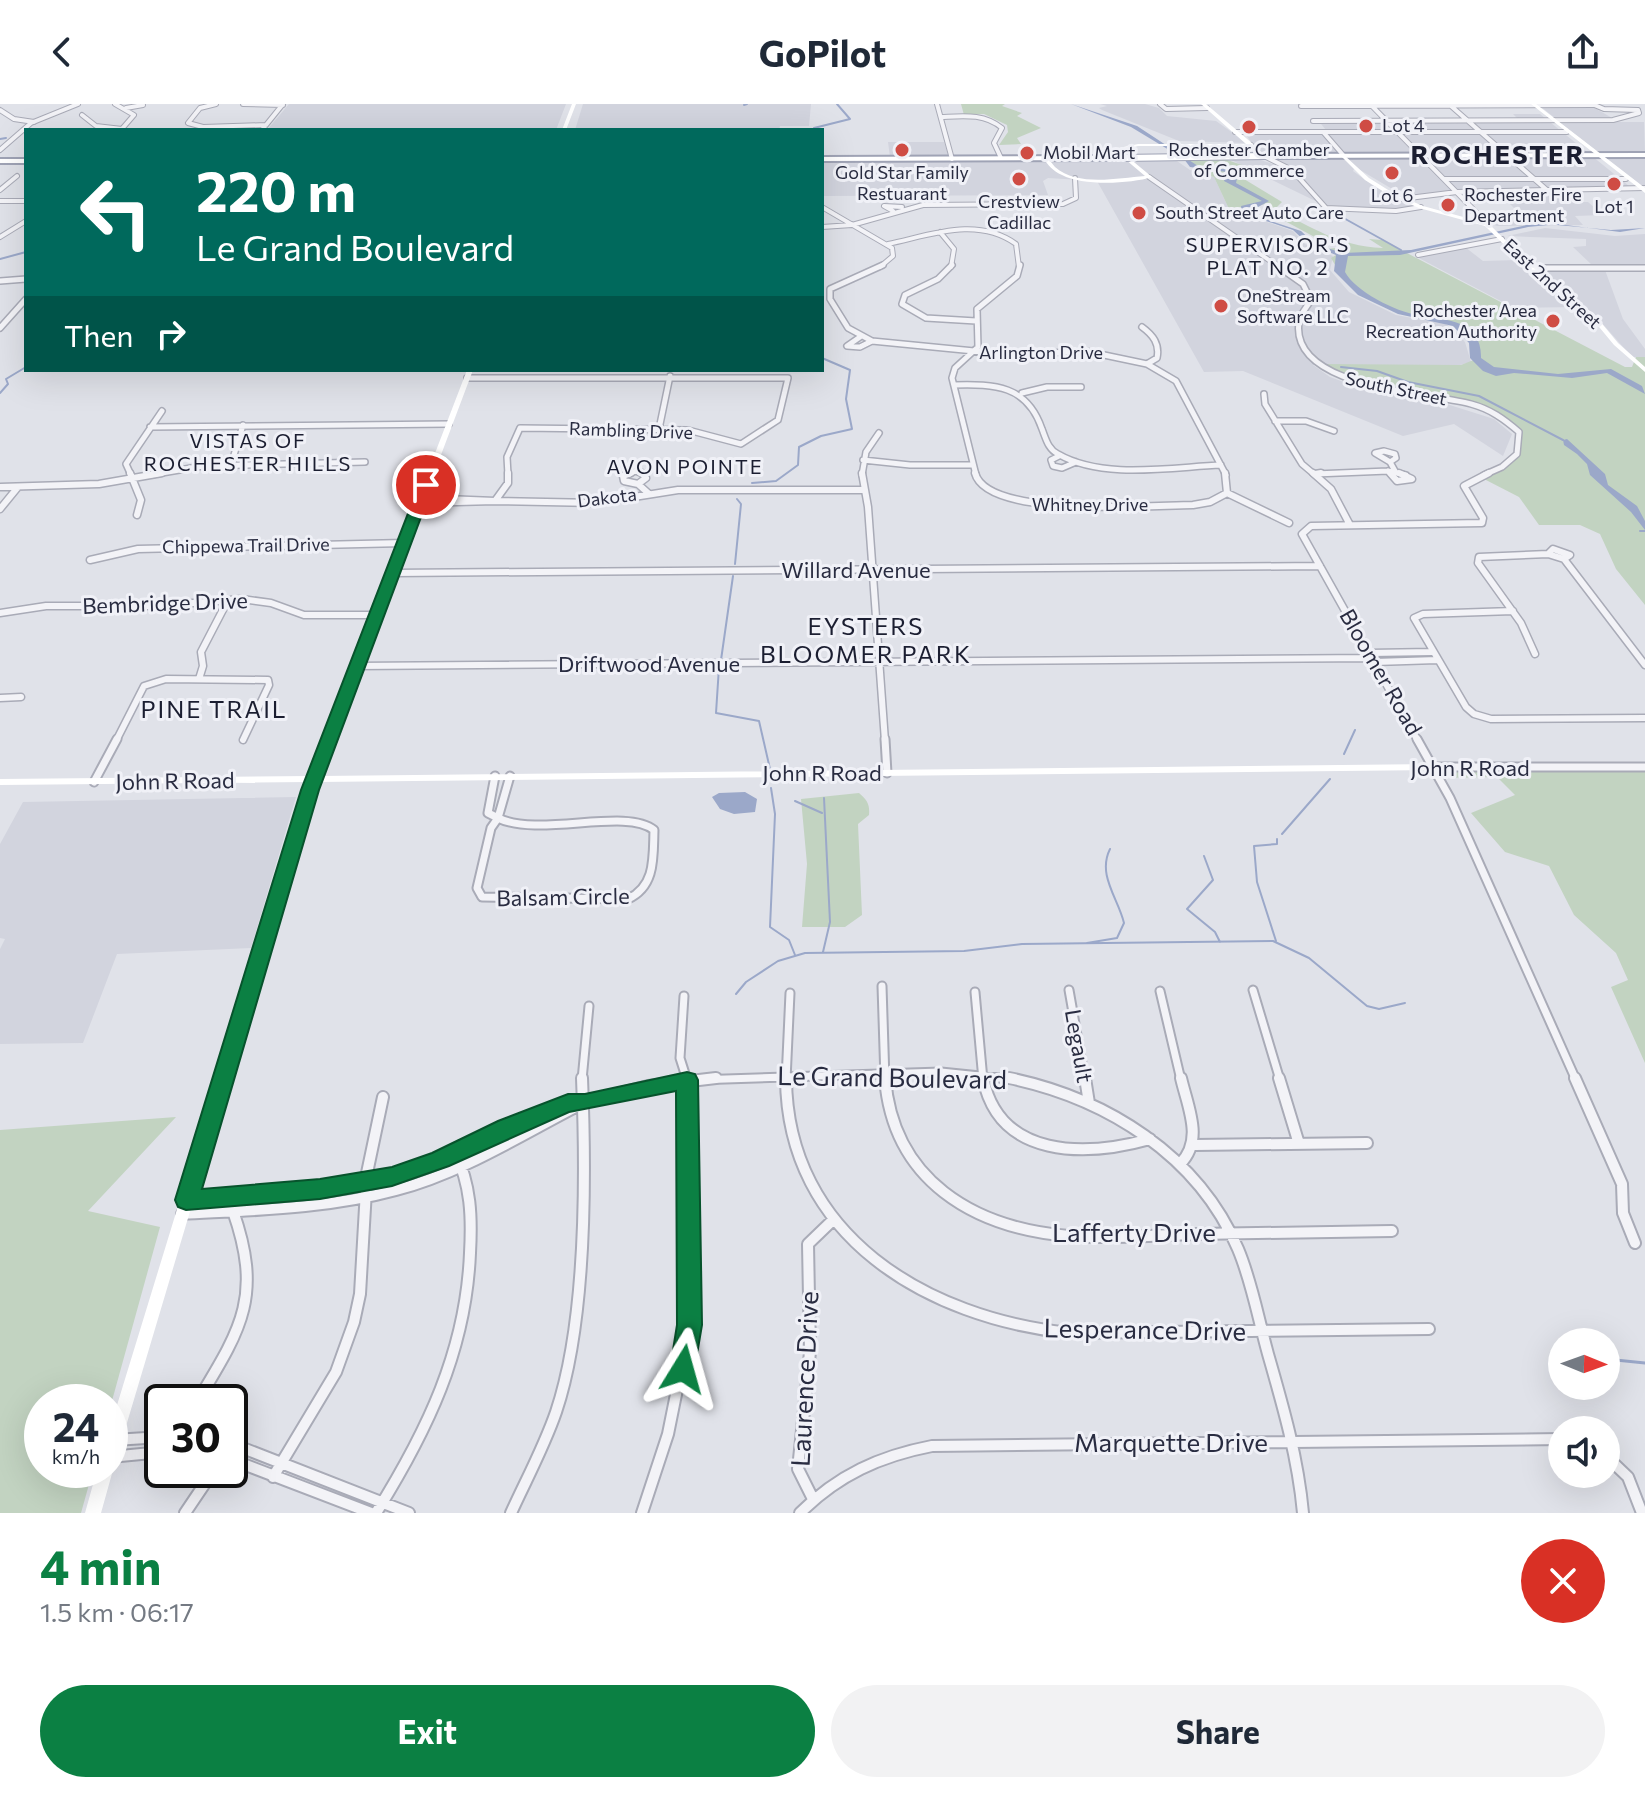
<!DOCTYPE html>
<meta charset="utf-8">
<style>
:root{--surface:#fff;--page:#f2f2f3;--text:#1f2937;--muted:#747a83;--accent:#0b8043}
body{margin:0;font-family:Commissioner,sans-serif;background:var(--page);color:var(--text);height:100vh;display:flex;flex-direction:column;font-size:30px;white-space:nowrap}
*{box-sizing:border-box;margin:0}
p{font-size:26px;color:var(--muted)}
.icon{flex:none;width:44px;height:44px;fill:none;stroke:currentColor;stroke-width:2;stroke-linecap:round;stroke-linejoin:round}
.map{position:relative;height:1409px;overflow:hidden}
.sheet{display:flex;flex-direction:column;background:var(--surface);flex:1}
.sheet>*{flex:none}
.top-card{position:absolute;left:24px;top:24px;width:800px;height:244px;border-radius:0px;box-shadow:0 8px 32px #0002;background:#00695c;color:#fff;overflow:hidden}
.needle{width:52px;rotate:91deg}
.controls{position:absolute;left:1548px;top:1224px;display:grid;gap:16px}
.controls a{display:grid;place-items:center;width:72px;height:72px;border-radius:50%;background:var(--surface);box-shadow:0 8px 32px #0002;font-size:40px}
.speed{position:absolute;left:24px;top:1280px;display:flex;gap:16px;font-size:40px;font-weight:700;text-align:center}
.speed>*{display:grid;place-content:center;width:104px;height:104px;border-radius:50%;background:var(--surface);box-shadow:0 8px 32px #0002;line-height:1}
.speed small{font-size:20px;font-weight:400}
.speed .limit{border:4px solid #111;border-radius:12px;background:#fff;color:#111}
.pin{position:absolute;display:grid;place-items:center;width:68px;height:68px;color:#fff;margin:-34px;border:4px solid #fff;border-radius:50%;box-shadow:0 2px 8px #0007}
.me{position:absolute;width:88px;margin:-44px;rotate:8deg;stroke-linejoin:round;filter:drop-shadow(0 0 6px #0008)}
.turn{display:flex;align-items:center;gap:28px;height:168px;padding:0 40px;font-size:36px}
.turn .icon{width:104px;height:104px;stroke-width:2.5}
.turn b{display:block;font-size:56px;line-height:68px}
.then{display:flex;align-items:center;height:76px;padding:0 40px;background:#0003;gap:16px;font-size:30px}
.round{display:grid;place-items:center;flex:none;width:84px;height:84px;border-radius:42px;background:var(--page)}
.head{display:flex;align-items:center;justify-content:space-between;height:136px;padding:0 40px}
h1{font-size:48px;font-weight:700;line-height:60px;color:var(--accent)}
.button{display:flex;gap:16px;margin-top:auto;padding:16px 40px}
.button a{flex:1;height:92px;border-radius:48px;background:var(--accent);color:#fff;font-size:32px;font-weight:700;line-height:92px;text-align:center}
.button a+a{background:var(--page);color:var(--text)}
header{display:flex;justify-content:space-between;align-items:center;height:104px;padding:0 40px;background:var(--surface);font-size:36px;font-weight:700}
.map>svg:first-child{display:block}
</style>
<header><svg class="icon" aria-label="back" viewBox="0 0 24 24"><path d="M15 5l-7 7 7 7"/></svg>GoPilot<svg class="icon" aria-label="share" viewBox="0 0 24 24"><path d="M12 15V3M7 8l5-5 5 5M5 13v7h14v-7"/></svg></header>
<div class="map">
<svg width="1645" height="1409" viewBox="0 0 1645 1409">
<rect width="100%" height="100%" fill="#e0e2e9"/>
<path fill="#d2d4de" d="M289,0H566L556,26H267Z
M583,0H811L809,22H780L779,26H575Z
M1100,0H1145L1159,4L1167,12L1216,17L1247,39L1179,37L1102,6L1099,4L1107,2Z
M1540,2H1591L1614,15H1556Z
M1513,10H1540L1629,82L1448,87L1404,92L1355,63L1353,67L1375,83L1414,102L1394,106L1332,105L1229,55L1255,54L1287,65L1290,63L1263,54L1246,31H1330L1317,15H1518Z
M1559,18H1644L1645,48H1598Z
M888,38H944L949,53H890Z
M1605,53H1645V82H1642Z
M1174,55L1190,66L1214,73L1229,105L1293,127L1305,140L1333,152L1330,166L1349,188L1396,211L1446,220L1454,226L1465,238L1471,258L1460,261H1313L1330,273L1352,281L1434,296L1494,315L1512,330L1503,352L1454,320L1403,332L1243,267L1204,268L1097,77L1048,74L1043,77L1048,91L822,92V57Z
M1499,89H1566L1576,98H1588L1603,111L1575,112L1583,121L1497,122L1474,114L1521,111Z
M1545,124L1615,132L1645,130V161H1592L1573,143L1586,142V135L1507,132Z
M1465,143L1483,157L1518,156L1577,203L1514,204L1417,153Z
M1537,166H1605L1623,215L1645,245V253H1632L1593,209L1554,183Z
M296,693L251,844L117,850L83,939L0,940V845L5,835L0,834V740L23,698Z"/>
<path fill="#c2d3c1" d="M961,0H1005L1002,2L1022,9L1017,12L1041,24L1017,34L1021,40L999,41L1008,28L1007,21L984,10L964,11Z
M1164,42L1208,43L1220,50H1210L1242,61L1236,64L1249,71L1244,75L1282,98L1274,106C1315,123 1336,142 1383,144L1369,135L1382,136L1625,263H1632L1636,253H1645V501L1616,465L1600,430L1580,421H1539L1519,393L1484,375C1503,364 1520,355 1520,330C1512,324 1504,316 1495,311C1448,284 1357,295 1319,260L1461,261L1476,255C1473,248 1471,238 1467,232C1455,217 1432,214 1415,212C1382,207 1347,184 1331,154L1336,151L1326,145L1346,143L1322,137L1268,108L1265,104L1267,100L1229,105L1214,73L1193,67L1195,61Z
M1645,659V959L1611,883L1628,876L1616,849L1574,811L1549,762L1505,748L1471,709L1515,691L1497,673L1441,674L1434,660Z
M859,689C867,696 870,700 869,711L858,720L862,811L845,823H802L807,760L801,695Z
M176,1013L88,1107L160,1123L110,1304V1298H42V1366H93L81,1409H0V1026Z"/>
<path fill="#9ba8c9" d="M1071,0L1137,22L1198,62L1234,66L1238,70L1236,79L1269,97L1247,109L1301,127L1316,141L1344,149L1411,146L1536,119L1611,126L1645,124L1620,128L1558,120L1528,123L1400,151L1348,152L1345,168C1355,187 1396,208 1418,211C1449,216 1482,217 1481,254L1494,263L1558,270L1611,265L1642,282L1645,290L1607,269L1572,274L1514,269L1496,272L1483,267L1470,254L1469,239L1453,222L1398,210L1358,191L1334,167L1336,151L1307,139L1293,126L1242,109L1241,102L1262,97L1224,77L1227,68L1190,63L1184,55L1131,23Z
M1567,335L1605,370L1608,381L1637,402L1645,417V426L1631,408L1590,371L1587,360L1577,350L1564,341L1563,336Z
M745,688L757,695L755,708L734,710L720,705L712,693L719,689Z"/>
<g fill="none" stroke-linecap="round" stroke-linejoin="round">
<path stroke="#9ba8c9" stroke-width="2" d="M744,1L747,0
M814,24L850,15L837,0
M0,35L6,34
M1340,112L1401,146
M0,155L26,148
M1341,263L1377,267L1408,278L1479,292L1563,336
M0,289L8,280L6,275L26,263
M752,379L776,377L798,361L799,343L821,332L852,325L846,295L850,266L822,254
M1640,427H1645
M735,460L741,400L737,395
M721,556L733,472
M719,563L716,609L759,617L770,665
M1344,650L1355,626
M771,684L775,710L770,823L789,836L795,851
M795,697L822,709
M1282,730L1330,675
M1204,752L1213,776L1187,805L1215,828L1220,838
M1276,837L1257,778L1254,742L1277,740V735
M1087,839L1117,834L1124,819C1118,794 1097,771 1110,745
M823,848L830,818L824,694
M736,890L746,878L778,857L805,849L964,847L1022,840L1273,837L1309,854L1367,902L1379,905L1405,899"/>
<path stroke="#9ba8c9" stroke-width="3" d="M1606,1255L1645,1259"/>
<g stroke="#a9abb7" stroke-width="6">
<path id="street-far4" d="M115,0L134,11L121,26
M216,0L200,4L188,19L203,23L266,21
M243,0L283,1
M937,0L952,55
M1160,0L1166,5L1207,4
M1592,0L1604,5L1638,6
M1371,1L1476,108L1469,113
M1301,2L1593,1
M1451,2L1548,87
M126,4L143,1
M0,6L14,15L34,18
M82,11L96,22L122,25
M941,13C963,12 984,9 1002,24L994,39L1001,54
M1313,17L1613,16L1639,9L1638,6
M262,26L283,0
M1235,28H1567
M1324,29L1344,52
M1251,41L1260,50L1292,66L1326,104L1396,107L1421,103
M0,46L31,19L78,0
M1149,73L1279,163
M1444,75H1626
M0,86L17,72
M1401,95L1457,88L1645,84
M0,97H26
M822,103L892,144L893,152L880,163
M893,107L884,102L902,103
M822,123L852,121L923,101L1063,100L1076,94L1075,74
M940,128L954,145L951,163
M0,133L26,117
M888,140C931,131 977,112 1016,140L1019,163
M1418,151L1502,135"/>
</g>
<g stroke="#a9abb7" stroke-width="8">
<path id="street-far3" d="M883,161L830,185V195L848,224L872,237L1015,251L1085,247L1147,260L1176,277L1226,371
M952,161L938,175L905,191L902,200L926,214L976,217
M1276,161L1303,180L1311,196C1307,203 1300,210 1299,218C1289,285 1432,289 1471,300C1490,305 1504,315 1519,328L1517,350L1502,363L1484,371
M1531,164H1645
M0,177L26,175
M1142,223C1153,231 1160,240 1157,254L1147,260
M0,224L26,195
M860,233L847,242L860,243L872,237
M467,274H788L778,316L741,340L688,326L520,324L507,353L508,371
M954,281C995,280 1027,281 1042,325C1046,335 1048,345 1058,350C1103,376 1172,363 1221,361
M1022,289L1047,283H1081
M1264,290L1265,300L1302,360L1315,371
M1275,317H1306L1334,327
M150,323L449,320
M659,325L670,272
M1384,347L1395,350L1396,354L1390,358L1375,349Z
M1059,352L1051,356L1053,362L1062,364L1076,358
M863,356L910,361H973
M1390,358L1395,367
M231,361L243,321
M1388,367L1406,371
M1388,367L1392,371
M1315,370L1388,367
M131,371L126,360L162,307
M150,371L203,362L365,358
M625,371L636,367L645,371
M862,371L866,348L879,329
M976,371L952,274L955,264L978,243L977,205L1017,172L1020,161"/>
</g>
<g stroke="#a9abb7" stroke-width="9">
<path id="street-far2" d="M130,369L141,396L137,411
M631,369L623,372L624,377L638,380
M862,369L868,403L885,637
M975,369C987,415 1152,401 1193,401L1210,398L1227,389
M1225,369L1227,389
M1313,369L1331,385L1350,421
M1390,369L1397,377L1412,375L1399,369
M1315,370L1321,369
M638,380L648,389
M638,380L646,374L642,369
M0,383L99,380L162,369
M1227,389L1289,419
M495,397L508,379V369
M495,397L596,399L678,386H864
M419,399L495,397L421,394
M0,405L18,383
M1548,450L1553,445L1570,451L1564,455
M90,456L138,445L404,439
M393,469L1320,462
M1513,507L1423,510L1414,514L1466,603L1474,610L1491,615L1645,614
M0,509L46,502H157L242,495L271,499L304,511H377
M1370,549L1432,548
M1535,550L1521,519L1478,459L1479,453L1548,450L1564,455L1645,561
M1375,558L1437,556
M357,562L1373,554
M199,575L203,562L201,548L228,496
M0,594L21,593
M116,637L144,582L166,575L268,576L269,581L243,636
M1418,637L1302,430L1311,422L1482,419L1483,414L1464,382L1489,369"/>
</g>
<g stroke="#a9abb7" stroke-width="11">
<path id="street-far1" d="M885,635L887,669
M1417,635L1450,694L1576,976
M1435,663H1645
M495,672L488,709L498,714
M94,678L117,635
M498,714C539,734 626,703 654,726C653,753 656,782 628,795L482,793L477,784L491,724Z
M498,714L510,672
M882,882L885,976
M1069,886L1085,976
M1253,886L1280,976
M1160,887L1181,976
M975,888L983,976
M684,892L680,954L687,976
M582,976L589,902
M695,976L941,968L1019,976
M786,976L790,889"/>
</g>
<g stroke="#a9abb7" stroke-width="14">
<path id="street" d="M786,974C787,1132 927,1214 1069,1229L1429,1225
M885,974C893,1076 973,1124 1069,1132C1111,1135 1155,1131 1197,1130C1262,1129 1327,1128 1392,1127
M983,974C999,1055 1086,1053 1150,1035
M1009,974C1106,994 1198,1051 1238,1145C1252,1178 1258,1214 1268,1250C1283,1302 1298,1354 1303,1409
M1085,974L1089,999
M1279,974L1299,1040
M1575,974L1622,1080L1623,1109L1635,1139
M585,998L648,982L716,974
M1195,1041L1367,1039
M1180,1060C1204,1036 1188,1004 1181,974
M182,1110C253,1106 326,1105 396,1086C462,1069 524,1029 585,998C522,1006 474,1045 416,1065C342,1090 262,1091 186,1096
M197,1298C241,1225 263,1193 233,1107
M114,1336L162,1333
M230,1339L409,1409
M1606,1352L1628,1373L1642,1409
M110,1353L162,1348
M230,1355L371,1409
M273,1373L336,1268L354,1218L360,1190L367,1069L383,993
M813,1395L798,1365L810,1248L808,1140L834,1115
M185,1409L214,1366
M376,1409C427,1327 466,1247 470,1149C472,1113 471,1081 455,1048
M511,1409C526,1376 544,1343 556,1308C587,1216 586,1072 582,974
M642,1409L668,1330L690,1221L686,974
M800,1409C838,1371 880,1352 932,1342L1562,1335"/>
</g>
<g stroke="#9fa3b5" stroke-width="4">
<path id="primary" d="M1645,49V53L1265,54L1262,52L1265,50Z
M822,53L1119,52L1122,54L1119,56L822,57Z
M0,55H26V59H0Z"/>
</g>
<use href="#street-far4" stroke="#f3f3f7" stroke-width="4"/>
<use href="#street-far3" stroke="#f3f3f7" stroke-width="5"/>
<use href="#street-far2" stroke="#f3f3f7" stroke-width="6"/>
<use href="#street-far1" stroke="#f3f3f7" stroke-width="7"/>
<use href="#street" stroke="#f3f3f7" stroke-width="10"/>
<path fill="#fff" fill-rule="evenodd" d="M572,0H576L566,26H562Z
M1201,0H1206L1253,40V42H1138L1123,46V49L1152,73C1130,80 1082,82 1062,71C1053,67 1048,61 1043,54L1047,53C1050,56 1052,60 1055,63C1078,83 1117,74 1145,72L1119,50V44L1138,40H1246Z
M1531,0H1536L1645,84V89Z
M1344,51L1369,74L1393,89L1423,102L1489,120L1547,177L1594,210L1618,239L1645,263V268L1614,241L1590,212L1543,179L1485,122L1419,104L1389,91L1365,76L1342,53Z
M467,266H473L320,672L1435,660L1440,663L1435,666L318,678L118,1349L115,1354L110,1356V1324L308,678L0,681V675L311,672Z
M110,1361L113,1366L101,1409H85L97,1366H110Z"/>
<use href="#primary" fill="#fff" fill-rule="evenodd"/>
<g stroke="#9fa3b5" stroke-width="8" stroke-linecap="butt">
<path id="primary-bridge" d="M1119,54L1265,52"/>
</g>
<use href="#primary-bridge" stroke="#fff" stroke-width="6"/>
</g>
<path fill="#0b8043" stroke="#07532c" stroke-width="2" d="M426,377L433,381L319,686L202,1085L320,1075L392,1063L432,1049L498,1017L568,990H585L687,968L695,970L698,976L702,1221L693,1274L683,1277L674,1274L670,1265L677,1221L676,987L569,1008L449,1062L392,1082L320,1095L186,1106L178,1103L175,1096L301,686L419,381Z"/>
<g fill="#cf4c44" stroke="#f0f1f7" stroke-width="3">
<circle cx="1366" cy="22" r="8"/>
<circle cx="1249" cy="23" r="8"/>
<circle cx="902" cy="46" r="8"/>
<circle cx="1027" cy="49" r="8"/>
<circle cx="1392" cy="69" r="8"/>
<circle cx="1019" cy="75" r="8"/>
<circle cx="1614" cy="80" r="8"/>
<circle cx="1448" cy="101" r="8"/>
<circle cx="1139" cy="109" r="8"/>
<circle cx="1221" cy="202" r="8"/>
<circle cx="1553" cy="217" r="8"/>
</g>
<g text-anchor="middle" stroke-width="6" stroke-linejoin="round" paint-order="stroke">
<g font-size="18" fill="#292c41" stroke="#f0f1f7" text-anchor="start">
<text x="1382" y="28">Lot 4</text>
<text x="1249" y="52" text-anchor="middle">Rochester Chamber<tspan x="1249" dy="21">of Commerce</tspan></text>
<text x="1043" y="55">Mobil Mart</text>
<text x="902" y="75" text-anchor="middle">Gold Star Family<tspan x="902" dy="21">Restuarant</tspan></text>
<text x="1464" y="97">Rochester Fire<tspan x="1464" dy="21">Department</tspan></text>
<text x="1392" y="98" text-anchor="middle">Lot 6</text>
<text x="1019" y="104" text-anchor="middle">Crestview<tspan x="1019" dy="21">Cadillac</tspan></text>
<text x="1614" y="109" text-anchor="middle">Lot 1</text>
<text x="1155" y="115">South Street Auto Care</text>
<text x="1237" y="198">OneStream<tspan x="1237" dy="21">Software LLC</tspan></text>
<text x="1537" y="213" text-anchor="end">Rochester Area<tspan x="1537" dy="21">Recreation Authority</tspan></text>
</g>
<g font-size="18" fill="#292c41" stroke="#f0f1f7">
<text transform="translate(1552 180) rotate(42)" y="6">East 2nd Street</text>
<text x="1041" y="255">Arlington Drive</text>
<text transform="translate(1396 285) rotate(12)" y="6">South Street</text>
<text transform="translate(631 327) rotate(2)" y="6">Rambling Drive</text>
<text transform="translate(607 394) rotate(-7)" y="6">Dakota</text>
<text x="1090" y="407">Whitney Drive</text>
<text transform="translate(246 442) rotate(-1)" y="6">Chippewa Trail Drive</text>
</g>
<g font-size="20" letter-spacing="2" fill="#1b1e31" stroke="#f0f1f7">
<text x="1268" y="148">SUPERVISOR'S<tspan x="1268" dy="23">PLAT NO. 2</tspan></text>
<text x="248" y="344">VISTAS OF<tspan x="248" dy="23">ROCHESTER HILLS</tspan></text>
<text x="685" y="370">AVON POINTE</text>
</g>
<g font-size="22" fill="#292c41" stroke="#f0f1f7">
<text x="856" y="474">Willard Avenue</text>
<text transform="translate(165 499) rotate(-2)" y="8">Bembridge Drive</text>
<text x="649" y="568">Driftwood Avenue</text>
<text transform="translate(1381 568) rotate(60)" y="8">Bloomer Road</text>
<text x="1470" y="672">John R Road</text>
<text x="822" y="677">John R Road</text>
<text transform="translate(175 677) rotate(-1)" y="8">John R Road</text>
<text transform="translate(563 793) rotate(-1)" y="8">Balsam Circle</text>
<text transform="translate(1079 942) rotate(80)" y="8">Legault</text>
</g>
<g font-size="24" letter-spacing="2" fill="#1b1e31" stroke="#f0f1f7">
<text x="866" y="531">EYSTERS<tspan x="866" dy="28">BLOOMER PARK</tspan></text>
<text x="214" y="614">PINE TRAIL</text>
</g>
<g font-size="26" font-weight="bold" letter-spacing="2" fill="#1b1e31" stroke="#f0f1f7">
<text x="1498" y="60">ROCHESTER</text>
</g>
<g font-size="26" fill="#292c41" stroke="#f0f1f7">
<text transform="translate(892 974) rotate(1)" y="9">Le Grand Boulevard</text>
<text x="1134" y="1138">Lafferty Drive</text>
<text transform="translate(1145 1226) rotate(1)" y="9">Lesperance Drive</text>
<text transform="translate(805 1275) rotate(-87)" y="9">Laurence Drive</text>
<text x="1171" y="1348">Marquette Drive</text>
</g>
</g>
</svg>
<div class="controls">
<a><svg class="needle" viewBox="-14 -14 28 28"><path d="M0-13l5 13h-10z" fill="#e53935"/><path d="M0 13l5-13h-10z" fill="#747a83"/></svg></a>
<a><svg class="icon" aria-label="sound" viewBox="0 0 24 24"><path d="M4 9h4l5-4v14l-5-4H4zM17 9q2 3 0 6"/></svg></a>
</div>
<div class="speed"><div>24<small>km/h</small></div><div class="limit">30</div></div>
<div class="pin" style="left:426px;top:381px;background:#d93025"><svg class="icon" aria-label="arrive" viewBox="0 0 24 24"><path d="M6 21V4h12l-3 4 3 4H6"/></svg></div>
<svg class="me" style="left:683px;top:1265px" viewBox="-20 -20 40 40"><path d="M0-17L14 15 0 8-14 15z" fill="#0b8043" stroke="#fff" stroke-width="4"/></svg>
<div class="top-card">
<div class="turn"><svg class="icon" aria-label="left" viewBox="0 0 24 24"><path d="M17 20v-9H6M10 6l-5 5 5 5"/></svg><div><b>220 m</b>Le Grand Boulevard</div></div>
<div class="then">Then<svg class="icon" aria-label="right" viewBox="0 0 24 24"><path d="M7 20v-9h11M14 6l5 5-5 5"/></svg></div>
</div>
</div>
<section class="sheet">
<div class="head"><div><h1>4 min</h1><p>1.5 km · 06:17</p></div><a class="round" style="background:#d93025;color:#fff"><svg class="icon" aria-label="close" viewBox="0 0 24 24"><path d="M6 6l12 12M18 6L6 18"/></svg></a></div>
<div class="button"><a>Exit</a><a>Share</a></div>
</section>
